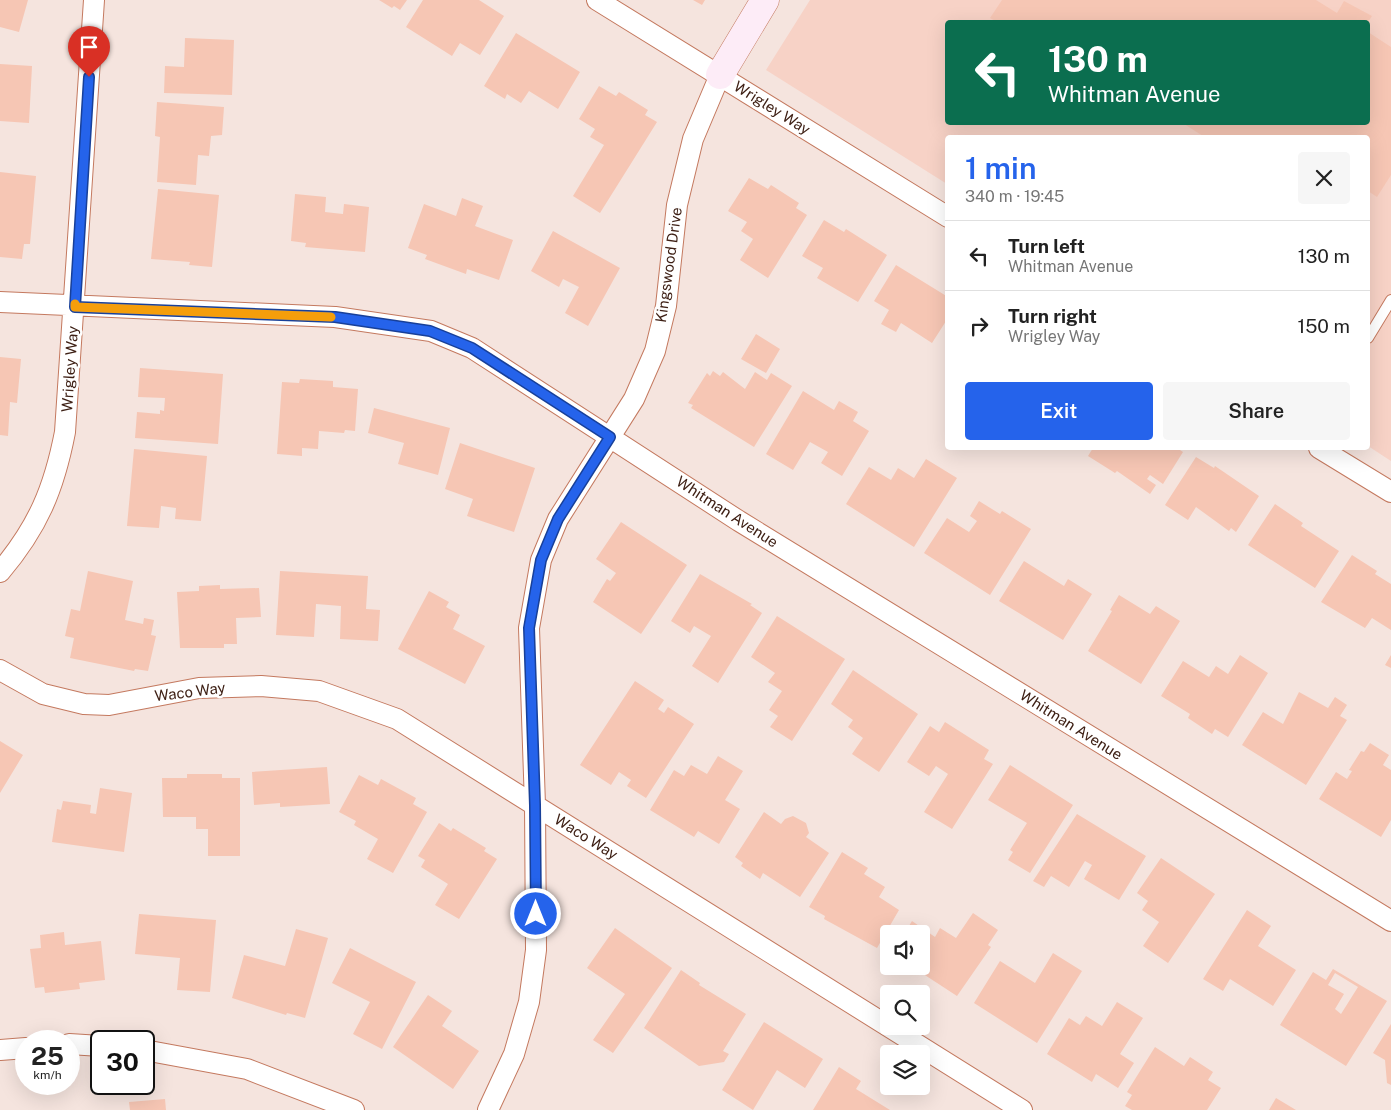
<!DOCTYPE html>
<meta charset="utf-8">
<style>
:root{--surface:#fff;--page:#f6f6f6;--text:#222;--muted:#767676;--line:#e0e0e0;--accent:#2563eb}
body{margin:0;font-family:"Public Sans",sans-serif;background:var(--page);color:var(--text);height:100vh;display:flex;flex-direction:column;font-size:19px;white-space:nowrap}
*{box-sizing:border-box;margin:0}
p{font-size:16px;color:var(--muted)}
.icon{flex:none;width:28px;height:28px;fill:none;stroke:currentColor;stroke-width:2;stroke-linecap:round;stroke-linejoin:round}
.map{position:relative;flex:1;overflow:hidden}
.sheet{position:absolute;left:945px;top:135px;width:425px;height:315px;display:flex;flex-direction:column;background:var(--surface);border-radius:5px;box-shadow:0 5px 20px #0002}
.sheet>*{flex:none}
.top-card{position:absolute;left:945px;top:20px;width:425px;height:105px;border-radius:5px;box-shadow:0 5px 20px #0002;background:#0b6e4f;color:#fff;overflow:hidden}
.controls{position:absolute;left:880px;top:925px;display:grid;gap:10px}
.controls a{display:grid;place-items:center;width:50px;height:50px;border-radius:5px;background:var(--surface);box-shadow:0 5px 20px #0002;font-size:25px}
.speed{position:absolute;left:15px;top:1030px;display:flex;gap:10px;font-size:25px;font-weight:700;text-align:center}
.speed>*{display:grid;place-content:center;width:65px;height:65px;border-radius:50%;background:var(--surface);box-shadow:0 5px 20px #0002;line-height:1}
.speed small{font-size:12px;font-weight:400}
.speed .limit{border:2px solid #111;border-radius:8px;background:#fff;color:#111}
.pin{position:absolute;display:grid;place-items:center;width:42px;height:42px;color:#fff;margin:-51px -21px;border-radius:50% 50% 50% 0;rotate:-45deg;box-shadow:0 0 5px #0007}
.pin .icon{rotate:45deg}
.me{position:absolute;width:55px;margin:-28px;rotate:0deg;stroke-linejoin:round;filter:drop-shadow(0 0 4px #0008)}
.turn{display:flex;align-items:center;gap:18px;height:105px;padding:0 20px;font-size:22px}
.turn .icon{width:65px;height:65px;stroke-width:2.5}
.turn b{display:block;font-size:35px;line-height:42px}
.round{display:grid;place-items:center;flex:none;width:52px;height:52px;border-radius:5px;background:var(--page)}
.head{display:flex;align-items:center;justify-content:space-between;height:85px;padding:0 20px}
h1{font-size:30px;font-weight:600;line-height:38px;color:var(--accent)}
.action{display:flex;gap:10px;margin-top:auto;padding:10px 20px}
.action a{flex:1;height:58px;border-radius:5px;background:var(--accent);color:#fff;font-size:20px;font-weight:600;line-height:58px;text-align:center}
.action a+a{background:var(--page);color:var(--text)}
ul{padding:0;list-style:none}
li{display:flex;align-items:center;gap:15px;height:70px;padding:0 20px;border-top:1px solid var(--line)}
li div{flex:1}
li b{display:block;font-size:19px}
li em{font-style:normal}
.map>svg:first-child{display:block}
</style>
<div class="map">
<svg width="1391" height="1110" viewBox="0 0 1391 1110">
<rect width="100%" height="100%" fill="#f5e4de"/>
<path fill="#f7d2c6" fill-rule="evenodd" d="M810,0H1391V461L1368,446V138H948L947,184L766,70ZM948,22H1368V122H948Z"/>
<path fill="#f6c6b4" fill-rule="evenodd" d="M0,0H28L19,32L0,27Z
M379,0H407L400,10L394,6L392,8Z
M423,0H479L504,16L480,55L460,43L452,56L406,27Z
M693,0H705L702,5Z
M1002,0H1316L1337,13L1344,1L1372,16L1368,22H997L990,18Z
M1368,32L1391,47V175L1377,197L1368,191V138H1206L1181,122H1368Z
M516,33L580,72L558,109L529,91L521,103L507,94L505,99L484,86Z
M185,38L234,40L232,95L164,93L165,66L184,67Z
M0,64L32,66L29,123L0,121Z
M599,86L616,96L619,92L648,110L645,115L657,122L600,213L573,196L604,145L590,137L595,129L579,119Z
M157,102L224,107L222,135L211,136L209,156L198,155L196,185L157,182L160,137L155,136Z
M0,172L36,176L30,244H24L22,259L0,257Z
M749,178L768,189L771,185L799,203L796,208L807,215L768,278L740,260L753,239L741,231L747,222L728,211Z
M158,189L219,195L212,267L189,265L190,262L151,259Z
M295,194L326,197L325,212L343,214L344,204L369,207L365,252L305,247L306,243L291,241Z
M462,198L483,206L475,226L513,240L499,280L467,269L466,274L425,259L427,255L408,248L424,204L456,216Z
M824,220L844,232L846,229L887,255L858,302L817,278L823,268L802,256Z
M553,231L620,268L588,326L565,313L579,287L563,279L559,287L531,271Z
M896,265L948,297V318L932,343L901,323L896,332L881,324L889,310L874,301Z
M756,334L780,349L766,373L741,359Z
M0,357L21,359L17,403L10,402L8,436L0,435Z
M140,368L223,374L218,444L135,438L137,412L160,414V410L164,411L165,398L138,397Z
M713,371L720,376L723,372L745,389L755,372L767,380L771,373L792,386L754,447L691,408L693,405L688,403L707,373L710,376Z
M300,379L333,381V387L358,389L355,431L345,430L344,433L319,431L318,449L302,448V456L277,454L282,382L299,383Z
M803,391L834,410L839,401L858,412L853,421L869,431L842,476L821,463L828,452L810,442L793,470L766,454Z
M374,408L450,428L438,475L398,464L404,443L368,433Z
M460,443L535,468L514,532L467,516L473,499L445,489Z
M1093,448H1177L1183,452L1163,484L1150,475L1147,479L1156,485L1150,494L1117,471L1115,473L1088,456Z
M134,449L207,456L201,521L175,519L176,508L161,506L159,528L127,526Z
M1196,457L1214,468L1215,466L1259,496L1236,532L1231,528L1229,531L1196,507L1188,520L1165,505Z
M926,459L957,478L914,547L846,504L869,467L891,480L898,468L914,478Z
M979,501L1000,514L1002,511L1031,529L990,595L924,553L947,518L969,532L977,521L970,516Z
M1275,504L1303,523L1301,526L1339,551L1315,588L1248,545Z
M621,522L687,565L641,634L593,602L607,579L610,581L616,573L596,559Z
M1352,555L1377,571L1375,574L1391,584V630L1372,618L1365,628L1321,602Z
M1024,561L1064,586L1068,579L1092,594L1063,640L999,601Z
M88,571L133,581L125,620L143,624L144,618L154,620L151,635L156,636L148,671L135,669L134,671L70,658L74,638L65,636L71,609L80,611Z
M280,571L368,576L366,609L380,610L378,641L340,639L341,606L316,604L314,637L276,635Z
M700,574L752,604L750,605L762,613L718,683L692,666L711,636L694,626L690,633L671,621Z
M220,585V589L259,588L261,617L236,618L237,644H224V648H180L177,592L199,591V586Z
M429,591L449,602L446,607L460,615L453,629L485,646L465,684L398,649Z
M1119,595L1150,614L1156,606L1180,621L1141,684L1088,651L1112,611L1110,610Z
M777,616L845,659L792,741L770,727L778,716L769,710L782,691L768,682L775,673L751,657Z
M1240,655L1268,673L1228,737L1215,729L1212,734L1188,718L1190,714L1161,696L1183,661L1209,677L1216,666L1228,674Z
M1391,655V668L1385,665Z
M853,670L918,714L879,772L852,754L863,738L848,727L853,720L831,704Z
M635,681L664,700L658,709L664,713L668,707L694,724L646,798L627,786L631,780L619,772L611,785L580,765Z
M1299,692L1328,708L1335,697L1347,705L1340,716L1347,720L1306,785L1242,745L1263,712L1283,724Z
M945,722L989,750L984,759L993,764L952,829L924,812L948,774L936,766L929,776L907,762L930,726L939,732Z
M0,741L23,755L0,793Z
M1370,743L1389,755L1383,765L1391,770V820L1381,837L1319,799L1336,772L1347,779L1352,771L1349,770L1361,751L1364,752Z
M718,756L743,771L725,800L740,809L719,844L698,831L694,837L650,810L674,770L684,776L691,765L707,774Z
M1010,765L1073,805L1030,873L1008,860L1013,852L1010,850L1027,823L988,800Z
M327,767L330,804L280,807V803L254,805L252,772Z
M187,774H222V778H240V856H208V829H196V817H163L162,778H187Z
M359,775L378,785L381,779L416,798L413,804L427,812L393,873L367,859L378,839L354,825L356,821L339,812Z
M100,788L132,793L124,852L52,842L57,809L61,810L63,801L91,805L90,813L96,814Z
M764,812L781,824L785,819L793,816L806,823L809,833L806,837L829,853L800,897L763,873L760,879L741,866L743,863L735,857Z
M1077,814L1146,856L1119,900L1084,879L1092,865L1085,861L1069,887L1051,876L1044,887L1033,881Z
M439,823L451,831L453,828L486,848L484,851L497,859L459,919L435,905L448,884L421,867L425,860L418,856Z
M842,852L868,868L864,874L885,887L879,897L899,910L877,948L824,919L825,916L809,907Z
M1161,858L1215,894L1168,963L1143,946L1159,922L1142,910L1148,901L1137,893Z
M1247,910L1271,926L1258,946L1296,970L1273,1006L1230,979L1223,991L1203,979Z
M973,913L998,930L988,945L991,947L957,996L911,966H921V934H904L912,921L935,937L940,928L956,938Z
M139,914L216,920L210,992L177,990L180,958L135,954Z
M615,928L672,968L613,1053L593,1040L625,994L587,968Z
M296,929L328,938L305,1018L287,1013L286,1015L232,998L244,955L285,966Z
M64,932L65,945L101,941L105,980L79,983L80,989L45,993L44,987L35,988L30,949L41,948L40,935Z
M350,948L416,982L382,1049L353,1034L370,1002L332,983Z
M1053,953L1082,971L1037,1043L974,1003L1000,961L1035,983Z
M1333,969L1387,1001L1346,1066L1280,1025L1313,972L1326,980ZM1335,973L1358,987L1341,1014L1335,1009L1344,994L1328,985Z
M681,970L700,983L699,985L746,1014L723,1051L729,1054L724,1062L699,1066L644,1028Z
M428,995L452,1011L442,1026L479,1051L453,1089L393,1047Z
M1117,1002L1143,1018L1120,1054L1134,1063L1118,1088L1096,1074L1092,1082L1047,1054L1069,1018L1080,1025L1086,1016L1102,1026Z
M764,1022L823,1059L805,1088L777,1070L753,1110L722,1090Z
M1391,1024V1085L1387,1083L1385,1060L1373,1053Z
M1155,1047L1184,1066L1190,1057L1213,1072L1208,1080L1221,1088L1207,1110H1132L1125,1106L1132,1095L1127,1092Z
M839,1067L861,1081L856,1089L890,1110H813Z
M1276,1098L1296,1110H1269Z
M165,1099L166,1110H130L129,1102Z"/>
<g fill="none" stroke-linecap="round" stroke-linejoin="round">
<g stroke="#c4795f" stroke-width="12">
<path id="lane" d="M1368,338L1391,300"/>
</g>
<g stroke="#c4795f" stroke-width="22">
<path id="street" d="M597,0L948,217
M0,302L335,317L431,331L472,348L739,521L1391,921
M1319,448L1391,492
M0,572C38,527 54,489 65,432L94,0
M0,670L43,694L84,704L109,705L199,688L261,686L319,691L397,719L1022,1110
M69,1044L101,1046
M0,1050L26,1048
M144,1050L247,1069L354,1110
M488,1110L514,1054L529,1002L536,950L535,805L529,628L541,560L558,519L634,399L655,351L666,306L677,205L693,139L720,75"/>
</g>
<g stroke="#c4795f" stroke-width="29">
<path id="secondary" d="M720,75L765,0"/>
</g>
<use href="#lane" stroke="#fff" stroke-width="10"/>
<use href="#street" stroke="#fff" stroke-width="20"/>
<use href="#secondary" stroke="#fdecf7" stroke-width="28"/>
</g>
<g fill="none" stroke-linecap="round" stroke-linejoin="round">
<g stroke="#184099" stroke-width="12">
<path id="route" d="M89,77L75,307L335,317L430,331L472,348L610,437L558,519L541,560L529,628L535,805L536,914"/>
</g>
<use href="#route" stroke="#2563eb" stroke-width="9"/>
<path stroke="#f59e0b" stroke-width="9" d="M75,304V307L331,317"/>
</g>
<g text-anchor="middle" stroke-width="5" stroke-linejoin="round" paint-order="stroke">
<g font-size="15" fill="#3e2015" stroke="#fff">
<text transform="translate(772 108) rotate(32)" y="5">Wrigley Way</text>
<text transform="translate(669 265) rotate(-82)" y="5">Kingswood Drive</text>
<text transform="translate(70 369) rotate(-86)" y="5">Wrigley Way</text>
<text transform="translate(727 512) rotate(33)" y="5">Whitman Avenue</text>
<text transform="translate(190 692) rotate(-7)" y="5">Waco Way</text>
<text transform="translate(1071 725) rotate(32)" y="5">Whitman Avenue</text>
<text transform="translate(586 837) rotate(32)" y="5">Waco Way</text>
</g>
</g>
</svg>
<div class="controls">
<a><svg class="icon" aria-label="sound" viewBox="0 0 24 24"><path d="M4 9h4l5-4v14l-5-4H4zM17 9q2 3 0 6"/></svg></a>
<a><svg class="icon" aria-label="search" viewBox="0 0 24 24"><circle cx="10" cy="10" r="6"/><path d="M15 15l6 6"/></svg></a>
<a><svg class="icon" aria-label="layers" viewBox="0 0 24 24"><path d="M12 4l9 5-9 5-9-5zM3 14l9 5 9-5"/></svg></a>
</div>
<div class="speed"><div>25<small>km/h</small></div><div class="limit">30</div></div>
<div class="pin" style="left:89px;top:77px;background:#d93025"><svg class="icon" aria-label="arrive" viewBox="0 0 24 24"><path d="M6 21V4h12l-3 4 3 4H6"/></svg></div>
<svg class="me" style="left:536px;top:914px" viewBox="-20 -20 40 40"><circle r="17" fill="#2563eb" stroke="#fff" stroke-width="3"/><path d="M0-11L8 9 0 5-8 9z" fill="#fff"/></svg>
<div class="top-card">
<div class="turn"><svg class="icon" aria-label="left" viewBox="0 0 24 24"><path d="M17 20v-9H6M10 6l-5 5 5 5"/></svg><div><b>130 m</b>Whitman Avenue</div></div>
</div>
<section class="sheet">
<div class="head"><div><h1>1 min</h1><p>340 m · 19:45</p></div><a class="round"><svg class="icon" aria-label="close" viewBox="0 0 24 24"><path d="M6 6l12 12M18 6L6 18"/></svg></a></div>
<ul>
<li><svg class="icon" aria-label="left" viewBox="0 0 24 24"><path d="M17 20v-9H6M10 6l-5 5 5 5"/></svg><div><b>Turn left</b><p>Whitman Avenue</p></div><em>130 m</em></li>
<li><svg class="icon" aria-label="right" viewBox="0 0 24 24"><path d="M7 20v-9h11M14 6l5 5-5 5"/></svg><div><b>Turn right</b><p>Wrigley Way</p></div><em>150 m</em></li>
</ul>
<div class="action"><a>Exit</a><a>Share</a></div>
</section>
</div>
